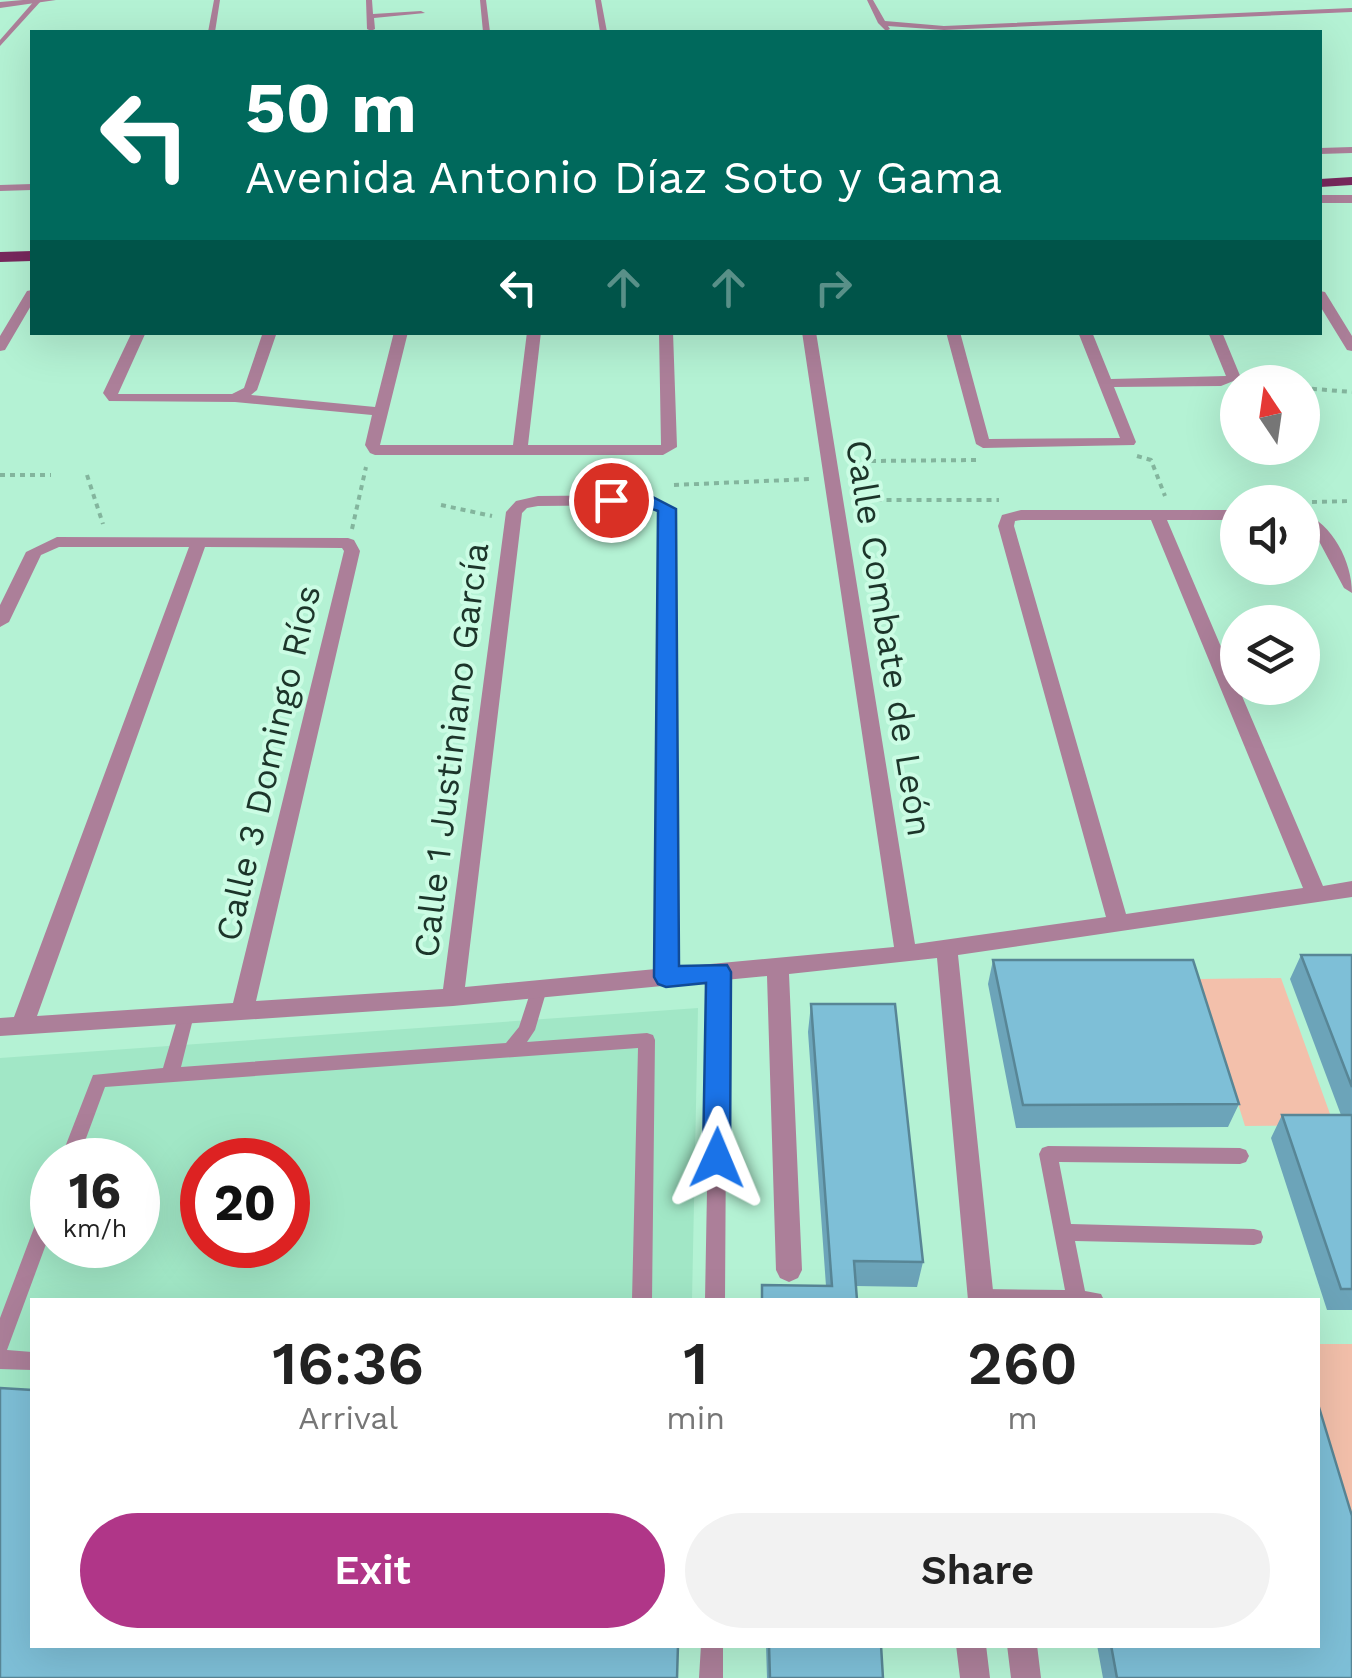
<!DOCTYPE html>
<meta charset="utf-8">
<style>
:root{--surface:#fff;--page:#f2f2f2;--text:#222;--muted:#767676;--accent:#b03688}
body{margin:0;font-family:"Work Sans",sans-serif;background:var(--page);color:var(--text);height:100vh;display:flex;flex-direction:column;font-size:38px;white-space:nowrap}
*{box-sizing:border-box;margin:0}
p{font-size:32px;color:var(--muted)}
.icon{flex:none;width:55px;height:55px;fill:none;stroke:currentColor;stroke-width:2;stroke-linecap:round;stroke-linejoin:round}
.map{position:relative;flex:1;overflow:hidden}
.sheet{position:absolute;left:30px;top:1298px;width:1290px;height:350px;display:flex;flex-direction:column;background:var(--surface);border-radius:0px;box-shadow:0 10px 40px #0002}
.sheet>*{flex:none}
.top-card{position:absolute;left:30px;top:30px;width:1292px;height:305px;border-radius:0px;box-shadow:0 10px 40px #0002;background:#00695c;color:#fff;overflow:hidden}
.needle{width:65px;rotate:347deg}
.tools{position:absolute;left:1220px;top:365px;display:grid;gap:20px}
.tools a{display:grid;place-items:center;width:100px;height:100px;border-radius:50%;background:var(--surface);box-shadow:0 10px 40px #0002;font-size:50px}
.speed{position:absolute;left:30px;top:1138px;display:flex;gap:20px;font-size:50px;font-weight:700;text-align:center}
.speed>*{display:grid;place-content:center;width:130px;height:130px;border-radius:50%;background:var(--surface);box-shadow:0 10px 40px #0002;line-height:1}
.speed small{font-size:25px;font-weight:400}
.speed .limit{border:15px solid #d22;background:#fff;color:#111}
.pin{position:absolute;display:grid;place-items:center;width:85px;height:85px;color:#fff;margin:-42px;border:5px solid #fff;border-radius:50%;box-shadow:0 2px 10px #0007}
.me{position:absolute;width:110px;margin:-55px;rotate:1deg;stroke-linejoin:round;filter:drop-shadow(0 0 8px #0008)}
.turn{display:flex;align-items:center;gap:35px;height:210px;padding:0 50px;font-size:45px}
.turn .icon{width:130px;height:130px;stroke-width:2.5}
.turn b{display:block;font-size:70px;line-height:85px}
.lanes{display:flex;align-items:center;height:95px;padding:0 50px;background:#0003;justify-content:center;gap:50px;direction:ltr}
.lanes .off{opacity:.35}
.eta{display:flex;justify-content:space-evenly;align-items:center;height:170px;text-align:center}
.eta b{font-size:60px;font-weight:600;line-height:70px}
.action{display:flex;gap:20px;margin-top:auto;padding:20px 50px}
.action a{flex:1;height:115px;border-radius:60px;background:var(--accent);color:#fff;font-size:40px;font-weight:600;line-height:115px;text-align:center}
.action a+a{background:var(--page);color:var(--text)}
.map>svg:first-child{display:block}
</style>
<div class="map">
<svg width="1352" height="1678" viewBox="0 0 1352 1678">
<rect width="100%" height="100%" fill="#b4f2d4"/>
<path fill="#a1e7c6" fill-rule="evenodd" d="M698,1008L692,1300H32V1645L0,1678V1058ZM52,1160H138V1245H52ZM202,1160H288V1245H202Z"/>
<path fill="#f3c0ab" d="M1281,978L1334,1125L1245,1126L1199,979Z
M1318,1344H1352V1555L1318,1439Z"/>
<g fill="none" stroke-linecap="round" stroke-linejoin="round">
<path stroke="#83b59d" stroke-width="4" stroke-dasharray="5 5" stroke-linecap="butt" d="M1302,388L1352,392
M1137,456L1151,460L1165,496
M976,460L868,461L859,467L866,496L875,500H999
M0,475H51
M87,475L103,524
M674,485L811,479
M1312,502L1352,501
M441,505L492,516
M352,529L366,467"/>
<path fill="#ac7f99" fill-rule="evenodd" d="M35,0L41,1L0,46V40Z
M214,0H220L215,32H208Z
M366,0H372L373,14L421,11L425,13L374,18L375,29L371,31L367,29Z
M480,0H486L490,32H483Z
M595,0H601L607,32H600Z
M867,0H873L885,21L944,26L1352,8V12L944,30L888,26L890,29L886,31L878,23Z
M1352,147V153L1320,154V148Z
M32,184V190L0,191V185Z
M719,966L725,968L727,972L725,1300H705L711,972L713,968Z
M539,983L545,984L547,989L535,1030L527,1042L647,1033L653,1035L655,1040L652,1300H632L638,1048L105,1087L78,1160H60L93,1075L163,1068L180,1010L186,1008L192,1010L194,1015L181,1067L506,1043L519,1027L533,984Z
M1048,1146L1240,1148L1246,1150L1249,1156L1246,1162L1240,1164L1059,1162L1071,1224L1254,1229L1261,1231L1263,1237L1261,1243L1254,1245L1075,1241L1085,1291L1101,1294L1104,1300H972L974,1292L981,1289L1065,1290L1039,1154L1042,1148Z
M52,1196V1228L7,1350L32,1352V1370L0,1369V1318L43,1204L45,1198Z
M701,1645H723V1678H699Z"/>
<path fill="#ac7f99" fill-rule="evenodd" d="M23,0H56L0,8V2Z
M1320,195H1352V203H1320Z
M32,290V304L5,350L0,351V336L27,291Z
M1320,291L1325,292L1352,336V351L1347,350L1320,306Z
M132,332H146L118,394H232L244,388L263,332H277L257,390L251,395L375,407L394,332H408L380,445H513L527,332H541L528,445H661L659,332H673L677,447L663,455H375L370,453L365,445L372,415L235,402L109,401L103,393Z
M802,332H816L915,944L1106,917L998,526L1002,515L1021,510H1238V520H1167L1323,886L1352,881V897L958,955L994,1300H968L937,958L789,974L802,1270L798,1278L789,1282L780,1278L776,1270L767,976L453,1006L0,1036V1018L14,1017L189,547H59L41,555L9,622L0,627V605L26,552L57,537L348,538L354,540L360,551L256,1001L443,989L506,512L516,501L538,496L647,495L675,509L678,967L894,947ZM645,505L659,511L656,969L465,987L522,513L527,508L538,506ZM1021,520H1151L1303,888L1126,914L1014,526L1015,521ZM205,547L342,548L344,551L233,1003L37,1016Z
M946,332H960L989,439L1120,438L1078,332H1092L1111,379L1226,376L1208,332H1222L1241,378L1221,386L1114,387L1136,442L1134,445L983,448L976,444Z
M1302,512C1333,524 1352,562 1352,593L1344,588L1313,530L1302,524Z
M956,1645H986L990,1678H960Z
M1007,1645H1037L1041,1678H1011Z"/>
<path fill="#78285d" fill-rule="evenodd" d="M1352,177V185L1320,187V179Z
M32,251V261L0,262V252Z"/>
</g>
<path fill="#6ca4b9" d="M1301,955H1352V1310H1327L1271,1138L1282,1115H1341L1290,979Z
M993,960L1239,1104L1228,1127L1016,1128L988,984Z
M811,1004L923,1262L917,1287L856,1286L857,1300H761L762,1285L826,1286L808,1032Z
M766,1645H881L883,1678H767Z
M1097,1645H1318L1352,1678H1103Z"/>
<path fill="#7ebfd7" stroke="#588696" stroke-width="2.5" d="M1301,955H1352V1087Z
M993,960H1193L1239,1104L1023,1105Z
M811,1004H895L923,1262L854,1261L857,1300H762V1285L832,1286Z
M1282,1115H1352V1289H1341Z
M0,1388L32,1390V1645H678L677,1678H0Z
M1318,1404L1352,1516V1678H1117L1111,1645H1318Z
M769,1645H881L883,1678H770Z"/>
<path fill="#1a73e8" stroke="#114b97" stroke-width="2.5" d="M647,494L676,509L679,966L727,965L731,972L730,1158L726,1167L717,1170L707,1167L703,1158L706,983L666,987L658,984L654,977L658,511C640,503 616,511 602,500L611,495Z"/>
<g text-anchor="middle" stroke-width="8" stroke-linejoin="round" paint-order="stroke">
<g font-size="35" fill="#1c352a" stroke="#cbfce4">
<text transform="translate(889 638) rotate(81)" y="12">Calle Combate de León</text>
<text transform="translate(451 750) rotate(-83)" y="12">Calle 1 Justiniano García</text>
<text transform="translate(268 763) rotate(-77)" y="12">Calle 3 Domingo Ríos</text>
</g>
</g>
</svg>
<div class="tools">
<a><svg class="needle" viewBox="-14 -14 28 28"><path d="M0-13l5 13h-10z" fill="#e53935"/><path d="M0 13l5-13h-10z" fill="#767676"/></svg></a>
<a><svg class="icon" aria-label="sound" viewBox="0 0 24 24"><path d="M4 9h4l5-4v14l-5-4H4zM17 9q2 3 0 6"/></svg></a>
<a><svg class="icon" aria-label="layers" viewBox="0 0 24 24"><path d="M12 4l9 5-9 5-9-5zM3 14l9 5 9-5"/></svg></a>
</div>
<div class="speed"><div>16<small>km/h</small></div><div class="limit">20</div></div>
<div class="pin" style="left:611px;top:500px;background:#d93025"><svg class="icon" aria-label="arrive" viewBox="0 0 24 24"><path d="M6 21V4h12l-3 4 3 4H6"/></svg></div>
<svg class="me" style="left:717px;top:1158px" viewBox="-20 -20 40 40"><path d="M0-17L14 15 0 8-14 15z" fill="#1a73e8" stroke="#fff" stroke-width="4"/></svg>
<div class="top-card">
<div class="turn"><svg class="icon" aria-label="left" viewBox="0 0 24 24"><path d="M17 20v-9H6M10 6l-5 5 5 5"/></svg><div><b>50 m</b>Avenida Antonio Díaz Soto y Gama</div></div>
<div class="lanes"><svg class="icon" aria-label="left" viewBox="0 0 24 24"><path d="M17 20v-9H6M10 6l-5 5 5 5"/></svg><svg class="icon off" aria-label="ahead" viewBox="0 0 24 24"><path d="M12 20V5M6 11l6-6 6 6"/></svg><svg class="icon off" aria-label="ahead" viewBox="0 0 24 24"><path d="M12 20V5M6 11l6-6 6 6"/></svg><svg class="icon off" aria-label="right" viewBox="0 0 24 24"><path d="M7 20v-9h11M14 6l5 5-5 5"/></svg></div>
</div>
<section class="sheet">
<div class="eta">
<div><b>16:36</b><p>Arrival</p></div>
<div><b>1</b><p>min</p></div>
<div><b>260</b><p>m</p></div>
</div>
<div class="action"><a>Exit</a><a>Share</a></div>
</section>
</div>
